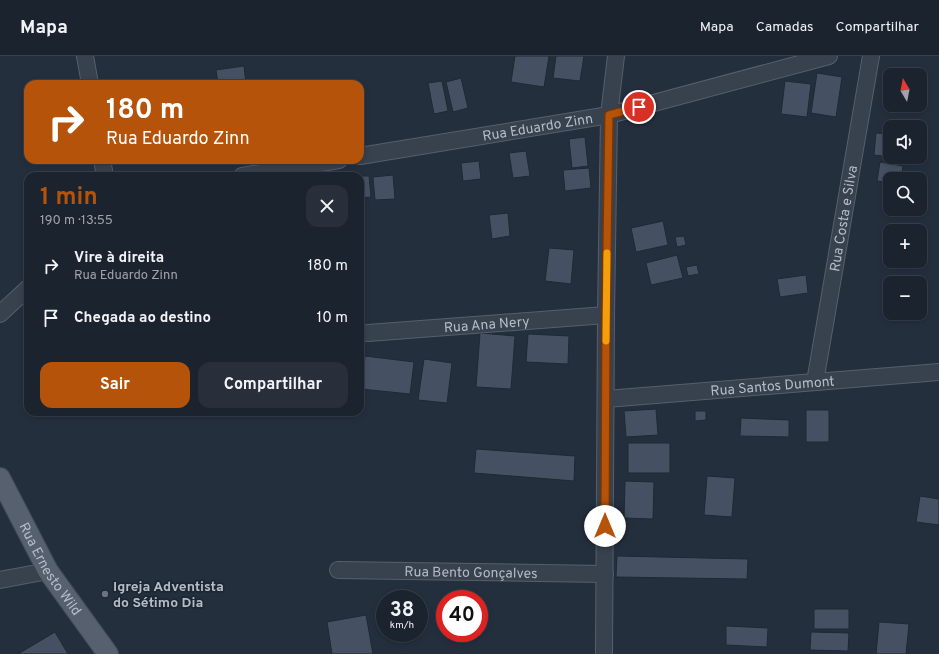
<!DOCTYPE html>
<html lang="pt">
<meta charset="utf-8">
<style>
:root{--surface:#1b232e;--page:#282f3a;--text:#f1f3f6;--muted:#a0a4aa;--line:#39404a;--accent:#b45309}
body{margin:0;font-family:Overpass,sans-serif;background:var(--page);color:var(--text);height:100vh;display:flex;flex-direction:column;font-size:15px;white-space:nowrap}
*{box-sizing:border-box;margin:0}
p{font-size:13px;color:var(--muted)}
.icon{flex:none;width:22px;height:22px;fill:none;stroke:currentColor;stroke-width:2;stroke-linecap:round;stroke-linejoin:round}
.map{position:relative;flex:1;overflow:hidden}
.details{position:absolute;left:24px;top:116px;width:340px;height:244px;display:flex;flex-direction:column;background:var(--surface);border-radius:12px;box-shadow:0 2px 6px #0003,0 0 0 1px var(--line)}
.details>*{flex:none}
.guide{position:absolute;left:24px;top:24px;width:340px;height:84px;border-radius:12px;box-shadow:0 2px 6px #0003,0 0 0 1px var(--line);background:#b45309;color:#fff;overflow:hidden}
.needle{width:26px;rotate:350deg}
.buttons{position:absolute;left:883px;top:12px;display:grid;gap:8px}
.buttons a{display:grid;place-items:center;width:44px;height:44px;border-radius:8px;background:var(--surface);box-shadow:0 2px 6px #0003,0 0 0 1px var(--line);font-size:20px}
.speed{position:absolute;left:376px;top:534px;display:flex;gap:8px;font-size:20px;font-weight:700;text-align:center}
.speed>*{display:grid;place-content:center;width:52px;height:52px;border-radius:50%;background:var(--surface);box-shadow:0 2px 6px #0003,0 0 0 1px var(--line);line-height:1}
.speed small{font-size:10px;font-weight:400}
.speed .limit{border:6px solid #d22;background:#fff;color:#111}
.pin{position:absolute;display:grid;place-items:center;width:34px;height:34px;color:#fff;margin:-17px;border:2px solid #fff;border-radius:50%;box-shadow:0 1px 4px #0007}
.me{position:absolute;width:44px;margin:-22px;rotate:0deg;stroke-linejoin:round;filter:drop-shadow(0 0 3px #0008)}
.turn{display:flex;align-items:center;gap:14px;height:84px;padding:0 16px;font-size:18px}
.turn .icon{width:52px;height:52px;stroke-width:2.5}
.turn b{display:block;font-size:28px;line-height:34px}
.round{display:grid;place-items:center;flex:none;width:42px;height:42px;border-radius:12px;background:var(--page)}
.headline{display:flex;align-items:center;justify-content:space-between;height:68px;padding:0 16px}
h1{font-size:24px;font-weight:700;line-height:30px;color:var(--accent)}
.primary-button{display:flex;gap:8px;margin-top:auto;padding:8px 16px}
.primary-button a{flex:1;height:46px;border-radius:12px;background:var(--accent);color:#fff;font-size:16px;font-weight:700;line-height:46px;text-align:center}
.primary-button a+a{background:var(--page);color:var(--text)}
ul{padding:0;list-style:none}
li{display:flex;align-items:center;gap:12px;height:52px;padding:0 16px}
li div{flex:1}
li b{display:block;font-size:15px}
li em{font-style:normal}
header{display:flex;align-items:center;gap:24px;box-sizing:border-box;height:56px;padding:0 20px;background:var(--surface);border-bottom:1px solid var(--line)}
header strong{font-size:19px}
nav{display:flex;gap:22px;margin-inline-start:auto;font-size:14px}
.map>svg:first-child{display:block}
</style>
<header>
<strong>Mapa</strong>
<nav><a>Mapa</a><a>Camadas</a><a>Compartilhar</a></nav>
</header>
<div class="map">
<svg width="939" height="598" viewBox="0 0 939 598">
<rect width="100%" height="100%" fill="#242f3e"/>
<path fill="#455162" stroke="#1f2835" d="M515,0H549L544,31L511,26Z
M556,0H584L580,25L553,22Z
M244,10L246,28H218L216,14Z
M817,17L842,21L836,61L811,57Z
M461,22L468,52L453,56L446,26Z
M442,25L448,55L434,58L428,27Z
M785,25L811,28L807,61L781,58Z
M876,77L890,78V101H899V102L874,99Z
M585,81L588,110L572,112L569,83Z
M526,95L530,120L513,122L509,97Z
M479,105L481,123L463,125L461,107Z
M880,106L903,110L901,123H890V127L877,125Z
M589,112L591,132L565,135L563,114Z
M393,119L395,143L375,144L373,121Z
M360,120H369L371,141L360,142Z
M508,157L510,180L492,183L489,159Z
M663,165L668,189L636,196L631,172Z
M684,180L686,189L677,191L675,181Z
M549,192L574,194L571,228L545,225Z
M677,199L683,222L651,229L646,207Z
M697,209L699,218L688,220L686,211Z
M806,219L808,237L780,241L777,223Z
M480,277L515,280L511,333L476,331Z
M528,278L569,280L568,308L526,306Z
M365,300L414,306L410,338L361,333Z
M424,303L452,307L447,347L418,344Z
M656,353L658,379L626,381L624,355Z
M806,354H829V386H806Z
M695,355H706V364L695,365Z
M741,362L789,364V381L740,380Z
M628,387H670V417H628Z
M476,393L575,400L574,425L474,417Z
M707,420L735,422L732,461L704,459Z
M625,425L654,426L653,463L624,462Z
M920,440L939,443V469L916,466Z
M617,500L748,503L747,523L616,521Z
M814,553H849V573H814Z
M366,559L373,598H332L327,566Z
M879,566L909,568L906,598H876Z
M726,570L768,572L767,591L726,589Z
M55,576L68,598H18Z
M811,576L849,577L848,595L810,594Z"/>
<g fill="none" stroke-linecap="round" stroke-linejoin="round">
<g stroke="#565f6c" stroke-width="18">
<g id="minor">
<path d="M85,0L90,28"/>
<path id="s1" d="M360,100L609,59L829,0"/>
<path d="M102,104L105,120"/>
<path d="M242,120L339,104"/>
<path d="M0,258L28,232"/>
<path id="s2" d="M368,277L606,259"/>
<path id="s3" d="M815,326L871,0"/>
<path id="s4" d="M606,343L939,316"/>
<path id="s5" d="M338,514L605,518"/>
<path d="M0,524L48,515"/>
<path d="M604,598L606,259L609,59L616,0"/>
</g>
</g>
<g stroke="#414a57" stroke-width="22">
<g id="major">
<path id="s6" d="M0,422L48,515L108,598"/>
</g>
</g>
<use href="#minor" stroke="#38414e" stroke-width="16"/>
<use href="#major" stroke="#56606e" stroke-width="20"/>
</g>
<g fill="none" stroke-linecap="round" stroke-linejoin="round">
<g stroke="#753606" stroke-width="10">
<path id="route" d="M605,470L606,259L609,59L639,51"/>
</g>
<use href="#route" stroke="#b45309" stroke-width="7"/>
<path stroke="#f59e0b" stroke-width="7" d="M606,285L607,197"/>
</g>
<circle fill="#6b7280" stroke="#1d2633" stroke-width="1.5" cx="105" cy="538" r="4"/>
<g text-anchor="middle" stroke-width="3.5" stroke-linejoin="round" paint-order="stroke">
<g font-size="14" fill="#b4bcc9" stroke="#1d2633">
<text dy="5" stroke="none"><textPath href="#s1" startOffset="180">Rua Eduardo Zinn</textPath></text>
<text dy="5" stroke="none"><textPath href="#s3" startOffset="166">Rua Costa e Silva</textPath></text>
<text dy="5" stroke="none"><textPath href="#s2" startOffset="119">Rua Ana Nery</textPath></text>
<text dy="5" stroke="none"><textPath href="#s4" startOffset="167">Rua Santos Dumont</textPath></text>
<text dy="5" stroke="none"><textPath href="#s6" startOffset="104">Rua Ernesto Wild</textPath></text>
<text dy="5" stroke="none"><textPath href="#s5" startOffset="133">Rua Bento Gonçalves</textPath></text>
</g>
<g font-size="14" font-weight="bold" fill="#b4bcc9" stroke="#1d2633" text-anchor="start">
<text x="113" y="535">Igreja Adventista<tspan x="113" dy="16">do Sétimo Dia</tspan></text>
</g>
</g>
</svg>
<div class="buttons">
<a><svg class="needle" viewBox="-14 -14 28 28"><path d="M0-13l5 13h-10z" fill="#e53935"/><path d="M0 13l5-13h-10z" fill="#a0a4aa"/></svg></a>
<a><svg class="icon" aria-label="sound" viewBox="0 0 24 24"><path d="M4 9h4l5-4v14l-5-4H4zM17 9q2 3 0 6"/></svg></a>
<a><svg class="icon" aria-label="search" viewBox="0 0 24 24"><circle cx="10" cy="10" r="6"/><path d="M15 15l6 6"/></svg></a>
<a>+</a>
<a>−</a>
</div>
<div class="speed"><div>38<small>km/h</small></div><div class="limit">40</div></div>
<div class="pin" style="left:639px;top:51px;background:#d93025"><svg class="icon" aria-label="arrive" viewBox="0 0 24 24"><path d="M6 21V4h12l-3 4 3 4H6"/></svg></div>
<svg class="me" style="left:605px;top:470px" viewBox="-20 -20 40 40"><circle r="19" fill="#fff"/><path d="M0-13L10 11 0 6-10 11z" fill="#b45309"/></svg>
<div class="guide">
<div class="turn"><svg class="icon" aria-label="right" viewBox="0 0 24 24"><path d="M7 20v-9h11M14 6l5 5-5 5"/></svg><div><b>180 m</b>Rua Eduardo Zinn</div></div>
</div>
<section class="details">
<div class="headline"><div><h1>1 min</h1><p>190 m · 13:55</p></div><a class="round"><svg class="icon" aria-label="close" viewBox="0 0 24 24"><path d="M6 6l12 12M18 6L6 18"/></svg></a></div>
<ul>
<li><svg class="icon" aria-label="right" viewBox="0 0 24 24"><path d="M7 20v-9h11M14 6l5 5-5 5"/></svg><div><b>Vire à direita</b><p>Rua Eduardo Zinn</p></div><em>180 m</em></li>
<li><svg class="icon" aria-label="arrive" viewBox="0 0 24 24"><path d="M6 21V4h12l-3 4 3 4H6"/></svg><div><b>Chegada ao destino</b></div><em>10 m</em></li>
</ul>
<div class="primary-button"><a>Sair</a><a>Compartilhar</a></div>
</section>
</div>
